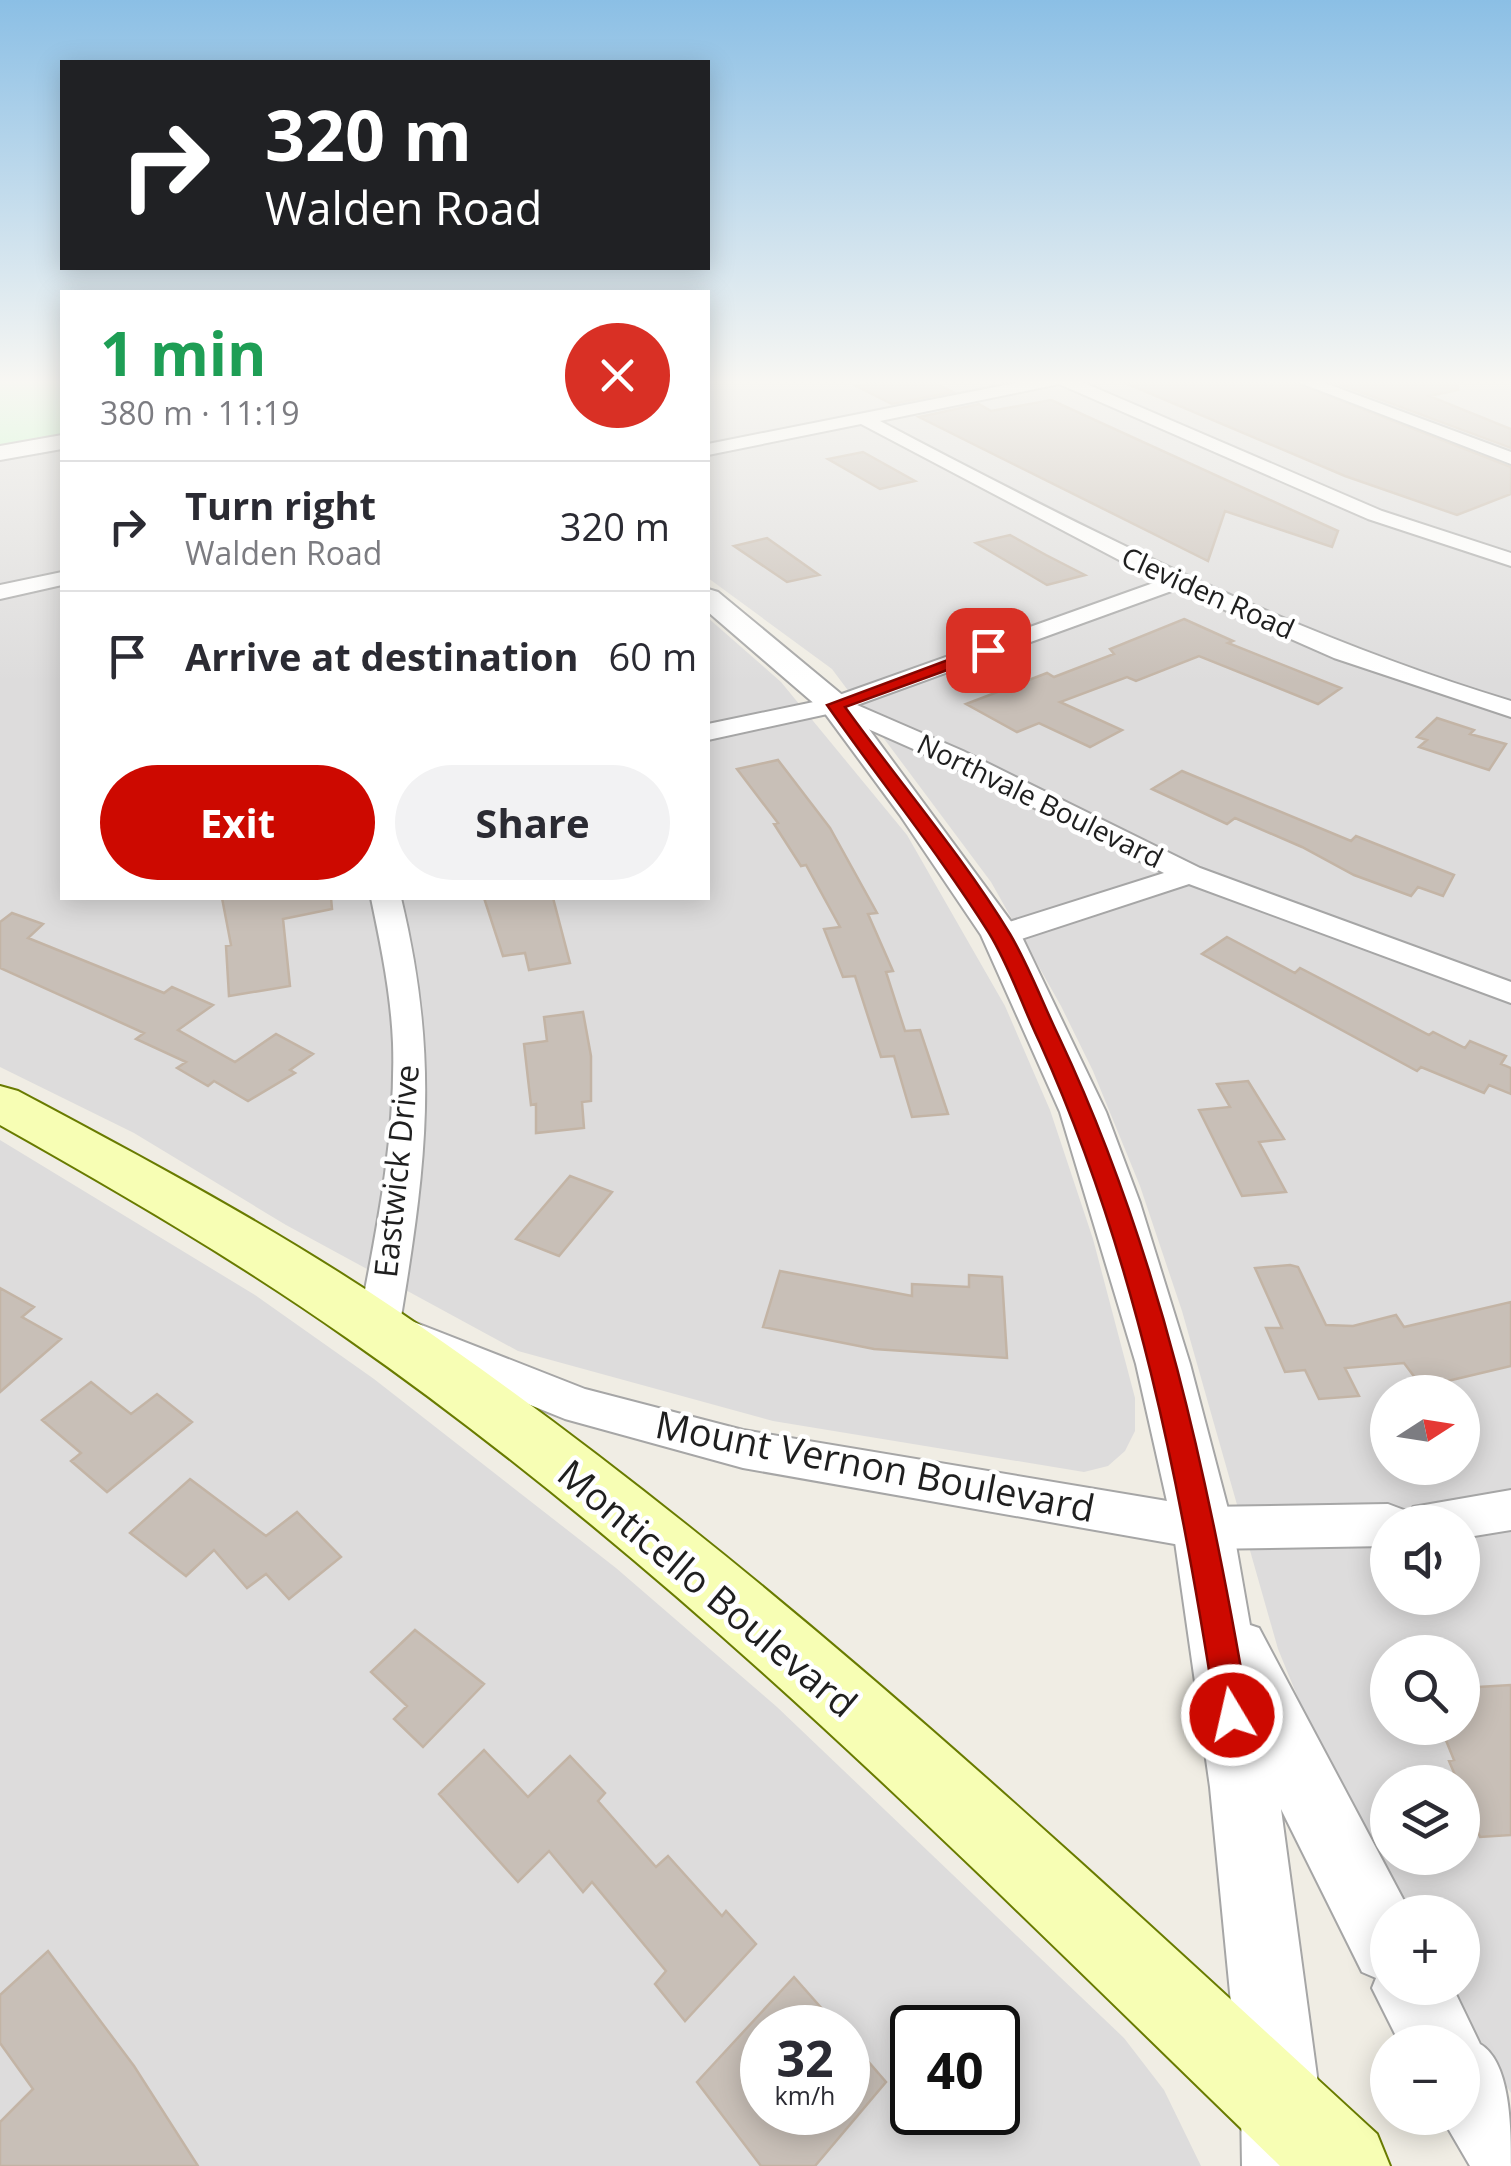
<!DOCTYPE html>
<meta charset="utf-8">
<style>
:root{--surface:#fff;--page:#f2f2f3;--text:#2b2b33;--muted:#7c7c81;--line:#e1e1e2;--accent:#cd0900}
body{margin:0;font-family:"Open Sans",sans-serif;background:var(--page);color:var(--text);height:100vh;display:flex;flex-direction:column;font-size:38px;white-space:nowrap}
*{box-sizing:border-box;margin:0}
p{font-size:32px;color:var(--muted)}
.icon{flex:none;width:55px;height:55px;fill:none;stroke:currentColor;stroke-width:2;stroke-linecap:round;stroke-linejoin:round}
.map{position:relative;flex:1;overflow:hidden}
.side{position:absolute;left:60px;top:290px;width:650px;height:610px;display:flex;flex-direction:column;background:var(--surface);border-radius:0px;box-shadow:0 5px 25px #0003}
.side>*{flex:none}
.banner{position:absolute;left:60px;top:60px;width:650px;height:210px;border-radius:0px;box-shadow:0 5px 25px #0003;background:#202124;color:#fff;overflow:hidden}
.needle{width:65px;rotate:78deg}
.controls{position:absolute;left:1370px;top:1375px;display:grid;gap:20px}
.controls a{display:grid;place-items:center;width:110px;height:110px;border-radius:50%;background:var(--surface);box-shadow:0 5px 25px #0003;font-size:50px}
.speed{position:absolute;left:740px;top:2005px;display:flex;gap:20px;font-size:50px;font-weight:700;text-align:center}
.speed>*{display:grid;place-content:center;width:130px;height:130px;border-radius:50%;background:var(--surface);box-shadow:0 5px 25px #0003;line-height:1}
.speed small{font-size:25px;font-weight:400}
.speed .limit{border:5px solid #111;border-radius:15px;background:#fff;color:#111}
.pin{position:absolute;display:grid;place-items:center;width:85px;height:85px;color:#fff;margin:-42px;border-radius:20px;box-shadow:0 5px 15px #0006}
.me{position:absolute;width:110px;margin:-55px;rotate:351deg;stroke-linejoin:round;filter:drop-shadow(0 0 8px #0008)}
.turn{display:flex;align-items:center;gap:35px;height:210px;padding:0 40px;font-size:45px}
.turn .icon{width:130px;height:130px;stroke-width:2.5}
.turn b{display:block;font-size:70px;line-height:85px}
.round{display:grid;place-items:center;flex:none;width:105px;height:105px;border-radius:52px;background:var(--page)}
.head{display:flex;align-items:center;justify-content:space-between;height:170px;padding:0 40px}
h1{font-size:60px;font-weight:700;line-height:75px;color:#1e9e55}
.action{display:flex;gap:20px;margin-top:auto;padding:20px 40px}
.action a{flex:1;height:115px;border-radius:60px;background:var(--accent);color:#fff;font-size:40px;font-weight:700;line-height:115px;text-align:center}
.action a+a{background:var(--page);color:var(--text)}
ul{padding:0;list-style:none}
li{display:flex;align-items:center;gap:30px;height:130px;padding:0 40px;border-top:2px solid var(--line)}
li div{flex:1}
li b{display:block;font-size:38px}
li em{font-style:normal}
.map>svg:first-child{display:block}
</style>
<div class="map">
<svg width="1511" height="2166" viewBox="0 0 1511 2166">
<rect width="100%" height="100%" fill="#f0ede4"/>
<path fill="#dddcdc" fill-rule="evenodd" d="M708,379H1511V2093L1444,1988H1462V1912H1401L1339,1798L1278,1649L1182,1311L1140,1186L1093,1071L1061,1006L991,882L832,669L708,578ZM1388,1392H1462V1468H1388ZM1388,1522H1462V1598H1388ZM1388,1652H1462V1728H1388ZM1388,1782H1462V1858H1388Z
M62,447V898H708V618L781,682L907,835L1005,1006L1050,1110L1093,1239L1135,1398V1431L1125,1451L1108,1466L1084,1472L773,1421L518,1351L286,1225L134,1133L0,1067V458Z
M0,1140L255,1295L374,1379L616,1568L777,1707L1124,2038L1164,2090L1201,2166H0ZM762,2028H848V2112H762ZM912,2028H998V2112H912Z"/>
<path fill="#befdc6" d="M0,379H62V437L0,447Z"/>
<path fill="#c8bfb7" stroke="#c3b4a5" stroke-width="2.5" d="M892,379H927L953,392L892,404L856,386Z
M1116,379H1286L1511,467V494L1457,515L1345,476Z
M1325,379H1457L1458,390L1429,396L1511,429V448Z
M1051,400L1338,531L1332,547L1225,511L1208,561L919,417L979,404L991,411Z
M863,452L915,481L880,489L828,459Z
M1010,535L1046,555L1085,575L1047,585L976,543Z
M767,538L819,575L787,582L734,546Z
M1184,619L1233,641L1228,643L1341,688L1318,704L1199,656L1136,681L1127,677L1060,702L1122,730L1090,747L1039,723L1017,732L966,704L1047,673L1054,677L1114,654L1110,649Z
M1437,718L1474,730L1470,734L1506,744L1489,770L1419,747L1427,740L1417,737Z
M778,760L830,828L877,913L868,914L893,971L886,972L905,1031L920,1030L948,1114L912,1117L894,1056L881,1057L855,976L843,977L824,929L840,927L806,865L801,866L774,824L778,823L737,769Z
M1182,771L1351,841L1356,836L1454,875L1443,896L1418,887L1411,896L1354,875L1302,847L1235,818L1227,824L1152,789Z
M222,898H331L332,909L283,919L290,986L229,996L226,946L231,945Z
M484,898H553L570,963L529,970L525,953L503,956Z
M12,913L43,924L28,938L164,993L172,987L213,1005L178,1030L235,1062L276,1034L313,1054L290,1070L295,1073L248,1101L214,1081L208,1086L177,1068L186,1062L136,1039L144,1033L0,968V922Z
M1227,937L1295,973L1300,968L1429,1035L1433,1032L1465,1048L1470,1041L1506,1056L1501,1064L1511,1068V1094L1489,1085L1484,1093L1421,1067L1417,1071L1202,954Z
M583,1012L591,1056V1101L582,1102L584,1128L536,1133V1104L531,1105L524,1044L547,1041L544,1017Z
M1248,1081L1284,1139L1259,1142L1286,1192L1242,1196L1199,1110L1230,1107L1217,1084Z
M570,1176L612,1192L559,1256L516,1239Z
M1290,1265L1298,1267L1326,1325L1353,1326L1396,1315L1404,1327L1511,1302V1366L1422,1387L1404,1363L1345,1368L1359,1396L1319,1399L1305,1370L1285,1372L1266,1328H1282L1255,1268Z
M780,1271L912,1296V1284L969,1287V1275L1002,1277L1007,1358L874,1349L763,1327Z
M0,1288L34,1307L22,1317L61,1339L0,1392Z
M91,1382L131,1414L157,1394L192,1422L107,1492L71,1461L81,1453L42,1420Z
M190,1479L266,1536L297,1512L341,1557L289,1599L266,1574L247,1588L214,1550L186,1576L130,1533Z
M415,1630L484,1684L423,1747L394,1719L407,1706L371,1672Z
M1511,1685V1835L1480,1837L1462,1794V1782H1458L1449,1761L1454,1760L1441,1728H1462V1688Z
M484,1750L528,1797L570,1756L605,1793L598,1801L656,1867L668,1856L722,1916L726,1911L756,1944L685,2021L655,1984L666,1971L592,1882L583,1892L549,1851L518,1882L439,1794Z
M48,1951L134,2066L198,2166H0V2122L33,2089L0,2043V1995Z
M794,1977L839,2028H762V2112H848V2038L886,2082L815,2166H761L697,2082Z"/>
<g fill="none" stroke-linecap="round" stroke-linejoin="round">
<g stroke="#a6a6a6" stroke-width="4">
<path id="minor" d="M1035,379H1075L1382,511L1511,553V566L1368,519L1059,384L880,421C1085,529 1289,634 1511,701V717L1334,658L1177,589L857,705L963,751L1200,868L1511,982V1003L1189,884L1012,942H990L985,935L990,928L1164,873L945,763L832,713L708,740V724L828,699L1159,581L861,424L708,455V444Z
M1290,379H1314L1511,452V464Z
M62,572V585L0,599V585Z
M371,898H401C439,1057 427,1159 401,1317L585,1389L743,1430L1203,1507L1388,1504L1404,1510L1408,1518L1413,1507L1511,1490V1530L1462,1538V1522H1388V1546L1203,1549L743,1468L565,1419L364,1338L358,1326C376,1233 396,1138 393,1043C391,994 381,946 371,898Z"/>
</g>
<g stroke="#a6a6a6" stroke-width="4">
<path id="tertiary" d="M62,435V449L0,460V446Z
M708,589L718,592L846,698L1021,935L1106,1112L1140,1203L1190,1364L1233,1528L1250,1625L1259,1628L1410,1912H1388V1988H1453L1480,2044C1511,2062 1511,2129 1511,2166H1470L1442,2118H1462V2042H1399L1372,1988L1376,1978L1362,1972L1281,1809L1321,2106L1324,2166H1242L1241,2106L1210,1787L1173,1528L1136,1364L1060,1112L981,935L900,815L824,712L708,612Z"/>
</g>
<g stroke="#697b00" stroke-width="4">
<path id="secondary" d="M0,1086L18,1091C145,1159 272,1226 392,1307C748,1548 1061,1844 1377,2134L1390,2166H1280C982,1878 688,1576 347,1338C236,1260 119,1192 0,1125Z"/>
</g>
<use href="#minor" fill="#fff" fill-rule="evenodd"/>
<use href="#tertiary" fill="#fff" fill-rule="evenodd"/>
<use href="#secondary" fill="#f7feb4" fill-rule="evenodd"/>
</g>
<linearGradient id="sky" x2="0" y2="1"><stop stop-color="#8bbfe5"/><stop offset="0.56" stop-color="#f8f7f3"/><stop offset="1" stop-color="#f8f7f3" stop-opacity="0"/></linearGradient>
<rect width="1511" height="682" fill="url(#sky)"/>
<path fill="#cd0900" stroke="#850600" stroke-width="2.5" d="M988,645L994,646V653L845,707C899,782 962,855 1010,934C1029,966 1043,1004 1059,1037C1160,1251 1210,1483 1249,1715L1244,1727L1232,1731L1220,1727L1216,1715C1181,1486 1136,1256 1040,1043C1023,1008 1010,967 989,933C940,855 880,781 827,705Z"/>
<g text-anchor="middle" stroke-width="9" stroke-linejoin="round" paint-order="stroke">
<g font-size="28" fill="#1f1f1f" stroke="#fff">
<text transform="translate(1208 593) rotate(24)" y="10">Cleviden Road</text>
<text transform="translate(1040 801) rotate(26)" y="10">Northvale Boulevard</text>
</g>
<g font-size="32" fill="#1f1f1f" stroke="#fff">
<text transform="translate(397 1171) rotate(-84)" y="11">Eastwick Drive</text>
</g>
<g font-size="38" fill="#1f1f1f" stroke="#fff">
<text transform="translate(875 1467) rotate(11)" y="13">Mount Vernon Boulevard</text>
<text transform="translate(707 1589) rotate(40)" y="13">Monticello Boulevard</text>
</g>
</g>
</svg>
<div class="controls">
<a><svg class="needle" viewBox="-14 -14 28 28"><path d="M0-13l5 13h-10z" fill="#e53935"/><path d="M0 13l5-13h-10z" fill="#7c7c81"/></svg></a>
<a><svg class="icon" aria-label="sound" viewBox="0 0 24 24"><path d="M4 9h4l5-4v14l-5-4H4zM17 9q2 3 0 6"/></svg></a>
<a><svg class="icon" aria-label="search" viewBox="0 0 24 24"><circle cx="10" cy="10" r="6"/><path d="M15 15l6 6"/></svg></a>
<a><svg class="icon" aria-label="layers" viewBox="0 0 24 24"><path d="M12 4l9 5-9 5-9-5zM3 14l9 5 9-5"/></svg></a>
<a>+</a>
<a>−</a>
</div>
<div class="speed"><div>32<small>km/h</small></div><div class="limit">40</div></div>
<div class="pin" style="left:988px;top:650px;background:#d93025"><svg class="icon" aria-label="arrive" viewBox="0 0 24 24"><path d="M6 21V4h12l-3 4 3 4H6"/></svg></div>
<svg class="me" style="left:1232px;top:1715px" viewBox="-20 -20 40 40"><circle r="17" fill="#cd0900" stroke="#fff" stroke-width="3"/><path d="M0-11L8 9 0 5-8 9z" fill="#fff"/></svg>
<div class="banner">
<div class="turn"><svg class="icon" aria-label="right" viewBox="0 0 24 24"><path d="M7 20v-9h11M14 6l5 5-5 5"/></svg><div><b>320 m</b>Walden Road</div></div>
</div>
<section class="side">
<div class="head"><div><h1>1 min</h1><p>380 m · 11:19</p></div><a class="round" style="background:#d93025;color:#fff"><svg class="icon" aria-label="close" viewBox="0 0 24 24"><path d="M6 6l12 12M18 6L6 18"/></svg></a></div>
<ul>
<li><svg class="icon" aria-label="right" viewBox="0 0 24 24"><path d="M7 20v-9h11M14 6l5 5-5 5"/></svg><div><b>Turn right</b><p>Walden Road</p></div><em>320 m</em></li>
<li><svg class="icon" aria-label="arrive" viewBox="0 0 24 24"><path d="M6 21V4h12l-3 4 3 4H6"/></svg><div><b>Arrive at destination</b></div><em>60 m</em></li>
</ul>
<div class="action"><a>Exit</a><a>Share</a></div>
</section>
</div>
